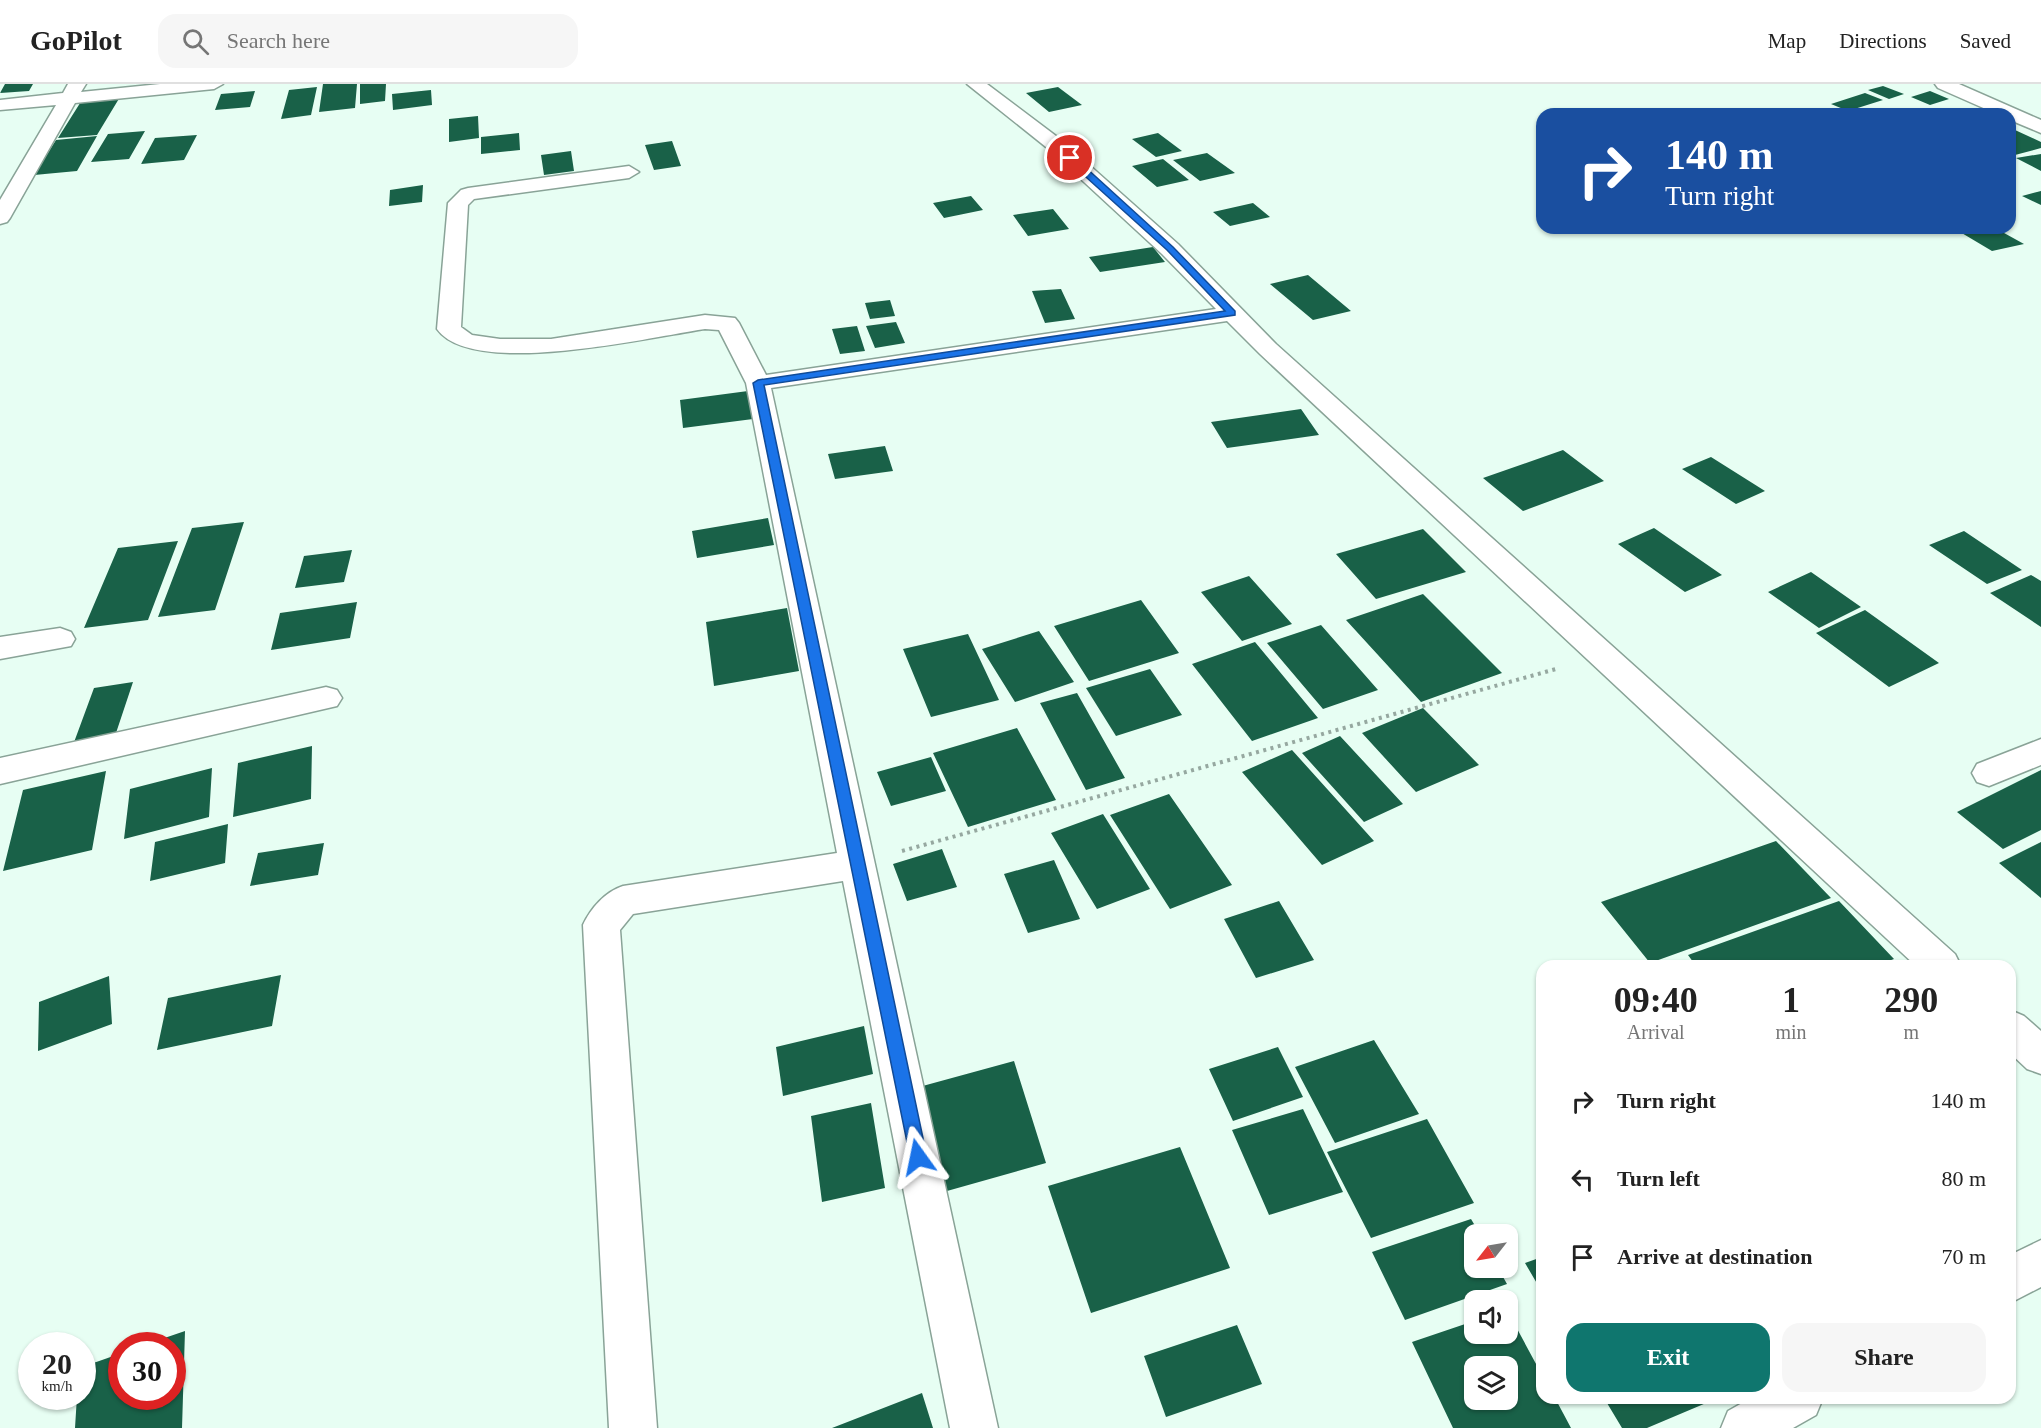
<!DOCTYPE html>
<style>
:root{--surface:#fff;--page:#f6f6f6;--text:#222;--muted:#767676;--line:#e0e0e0;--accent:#0f766e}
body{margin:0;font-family:Georgia,serif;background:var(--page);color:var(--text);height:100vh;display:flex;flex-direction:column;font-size:22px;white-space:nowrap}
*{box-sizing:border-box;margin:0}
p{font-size:20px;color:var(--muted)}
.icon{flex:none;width:33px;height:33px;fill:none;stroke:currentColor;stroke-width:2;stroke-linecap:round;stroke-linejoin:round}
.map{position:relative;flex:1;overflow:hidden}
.sheet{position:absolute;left:1536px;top:876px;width:480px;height:444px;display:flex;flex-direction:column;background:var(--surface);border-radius:18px;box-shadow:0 2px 4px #0004}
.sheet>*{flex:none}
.guide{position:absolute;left:1536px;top:24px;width:480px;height:126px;border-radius:18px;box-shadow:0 2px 4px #0004;background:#1a4fa0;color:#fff;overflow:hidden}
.needle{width:39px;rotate:239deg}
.buttons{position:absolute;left:1464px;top:1140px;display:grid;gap:12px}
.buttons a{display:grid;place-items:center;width:54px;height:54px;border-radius:12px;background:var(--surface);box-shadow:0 2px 4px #0004;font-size:30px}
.speed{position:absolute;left:18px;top:1248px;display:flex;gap:12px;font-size:30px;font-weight:700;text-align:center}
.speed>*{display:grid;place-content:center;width:78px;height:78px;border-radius:50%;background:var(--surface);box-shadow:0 2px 4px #0004;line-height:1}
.speed small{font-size:15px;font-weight:400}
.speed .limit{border:9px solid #d22;background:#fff;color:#111}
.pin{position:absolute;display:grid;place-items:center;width:51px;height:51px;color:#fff;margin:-26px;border:3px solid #fff;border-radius:50%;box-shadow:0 2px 6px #0007}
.me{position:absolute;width:66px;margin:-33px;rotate:348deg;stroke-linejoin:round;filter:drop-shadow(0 0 4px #0008)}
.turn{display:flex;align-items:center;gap:21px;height:126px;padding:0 30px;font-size:27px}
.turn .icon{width:78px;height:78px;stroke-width:2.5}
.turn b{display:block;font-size:42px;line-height:51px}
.eta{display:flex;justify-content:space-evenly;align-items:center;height:102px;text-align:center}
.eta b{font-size:36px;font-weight:700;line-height:42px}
.action{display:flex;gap:12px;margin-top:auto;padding:12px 30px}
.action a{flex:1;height:69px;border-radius:18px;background:var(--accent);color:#fff;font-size:24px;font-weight:700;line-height:69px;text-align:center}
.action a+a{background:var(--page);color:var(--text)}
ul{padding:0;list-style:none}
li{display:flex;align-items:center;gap:18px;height:78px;padding:0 30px}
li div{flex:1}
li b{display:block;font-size:22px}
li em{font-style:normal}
header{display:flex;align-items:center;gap:36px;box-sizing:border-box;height:84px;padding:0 30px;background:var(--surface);border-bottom:2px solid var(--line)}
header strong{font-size:28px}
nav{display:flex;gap:33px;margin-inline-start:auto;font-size:21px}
.search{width:420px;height:54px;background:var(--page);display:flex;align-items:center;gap:15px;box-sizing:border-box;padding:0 21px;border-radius:18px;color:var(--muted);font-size:22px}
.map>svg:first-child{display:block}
</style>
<header>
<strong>GoPilot</strong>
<div class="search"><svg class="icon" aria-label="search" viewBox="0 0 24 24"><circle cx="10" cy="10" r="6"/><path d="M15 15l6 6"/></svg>Search here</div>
<nav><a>Map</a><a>Directions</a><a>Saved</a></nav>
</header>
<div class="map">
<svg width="2041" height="1344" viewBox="0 0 2041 1344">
<rect width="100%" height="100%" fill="#e7fef3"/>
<path fill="#196148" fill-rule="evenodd" d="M5,0H33L29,7L0,9Z
M323,0H357L355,24L319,28Z
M360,0H386L385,17L360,20Z
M1883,2L1904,10L1889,15L1868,6Z
M317,3L311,31L281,35L289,6Z
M1058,3L1082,21L1049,28L1026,9Z
M431,6L432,21L393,26L392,10Z
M255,7L250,23L215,26L221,10Z
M1930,7L1949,15L1930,21L1911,13Z
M1865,9L1883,16L1848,27L1831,20Z
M120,13L97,51L58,54L82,16Z
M478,32L479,54L449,58V35Z
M2015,46L2041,58V64L2015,71L2010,69V47Z
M145,47L129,75L91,78L108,50Z
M519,49L520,66L481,70V53Z
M1158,49L1182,67L1156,73L1132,55Z
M197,51L184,76L141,80L155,54Z
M97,52L77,87L34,91L56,56Z
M672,57L681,82L654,86L645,61Z
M571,67L574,87L544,91L541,71Z
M1207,69L1235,89L1200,97L1173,76Z
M2041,70V87L2016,74Z
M1163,75L1189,96L1157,103L1132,82Z
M423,101L422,118L389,122L390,106Z
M2041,107V121L2022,112Z
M971,112L983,126L944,134L933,119Z
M1253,119L1270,133L1230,142L1213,128Z
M1053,125L1069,145L1028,152L1013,131Z
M1961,144H1995L2024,160L1992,167L1955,145Z
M1153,163L1165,178L1100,188L1089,173Z
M1308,191L1351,227L1313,236L1270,200Z
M1061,205L1075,235L1045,239L1032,207Z
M890,216L895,232L870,235L865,219Z
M896,238L905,259L875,264L866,242Z
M857,242L865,267L840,270L832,245Z
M748,307L753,335L683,344L680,316Z
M1301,325L1319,351L1227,364L1211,338Z
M885,362L893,387L835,395L828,370Z
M1563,366L1604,397L1523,427L1483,394Z
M1711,373L1765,407L1736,420L1682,385Z
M768,434L774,461L697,474L692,447Z
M244,438L215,526L158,533L192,444Z
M1654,444L1722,491L1685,508L1618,460Z
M1423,445L1466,488L1376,515L1336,470Z
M1964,447L2022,486L1987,500L1929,461Z
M178,457L148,536L84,544L118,464Z
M352,466L344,498L295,504L304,472Z
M1811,488L1861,523L1819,544L1768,508Z
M2031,491L2041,497V543L1990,509Z
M1249,492L1292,540L1242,557L1201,508Z
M1423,510L1502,589L1421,618L1346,536Z
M1141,516L1179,569L1089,597L1054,542Z
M357,518L350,554L271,566L280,529Z
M787,524L799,587L714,602L706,538Z
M1865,526L1939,579L1889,603L1816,549Z
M1321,541L1378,606L1323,625L1267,559Z
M1039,547L1074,598L1015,618L982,565Z
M968,550L999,616L931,633L903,565Z
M1255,558L1318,634L1252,657L1192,580Z
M1150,585L1182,631L1116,652L1086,604Z
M133,598L114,655L73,661L94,604Z
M1077,609L1125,694L1086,706L1040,619Z
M1423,624L1479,681L1416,708L1362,649Z
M1017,644L1056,716L968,743L933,669Z
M1340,652L1403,720L1364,738L1302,669Z
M312,662L311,715L233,733L238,679Z
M1292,666L1374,757L1322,781L1242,688Z
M931,673L946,707L891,722L877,688Z
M212,684L209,733L124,755L130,705Z
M2041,686V746L2003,765L1957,728Z
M106,687L92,766L3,787L23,706Z
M1169,710L1232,801L1170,825L1110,731Z
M1103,730L1150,805L1097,825L1051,749Z
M228,740L225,779L150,797L155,758Z
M1776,757L1831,814L1650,879L1601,818Z
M2041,758V814L1999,779Z
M324,759L318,791L250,802L258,769Z
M942,765L957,803L907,817L893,780Z
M1054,776L1080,835L1028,849L1004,790Z
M1279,817L1314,876L1256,894L1224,835Z
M1839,817L1894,875L1875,882H1696L1688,871Z
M281,891L272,942L157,966L168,914Z
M109,892L112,940L38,967L39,918Z
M864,942L873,990L783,1012L776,963Z
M1374,956L1419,1030L1335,1059L1295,983Z
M1278,963L1303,1013L1233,1037L1209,985Z
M1014,977L1046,1079L947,1107L919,1003Z
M871,1019L885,1104L822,1118L811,1032Z
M1303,1025L1343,1108L1269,1131L1232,1046Z
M1427,1035L1474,1119L1371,1154L1327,1068Z
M1180,1063L1230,1184L1091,1229L1048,1102Z
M1471,1135L1480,1150H1474V1184H1498L1507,1200L1405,1236L1372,1168Z
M1542,1173V1208L1525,1179Z
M1508,1228L1542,1291V1314H1555L1571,1344H1453L1412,1258L1474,1237V1250H1508ZM1474,1282H1508V1316H1474Z
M1237,1241L1262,1300L1166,1333L1144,1272Z
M185,1247L182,1344H75L77,1312H82V1283L122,1269V1312H172V1262L144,1261Z
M922,1309L933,1344H832Z
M1604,1314H1718L1647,1344H1622Z"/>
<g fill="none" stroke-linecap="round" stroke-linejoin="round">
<g stroke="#89a397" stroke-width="3">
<path id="minor" d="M68,0H86L81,8L160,0H223L214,5L75,19L10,134L7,138L0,140V116L56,21L0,26V16L63,9Z
M967,0H987L1060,55L1178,160L1276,260L1955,870L1961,882H1916L1260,270L1227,237L771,304L998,1344H950L843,797L633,830L620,846L657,1344H609L583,841C591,824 605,808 623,802L837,769L746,299L719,246L705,245C651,253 472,295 437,245L448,119L461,106L468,104L629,82L639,88L629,94L474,115L468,121L461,243L472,251L500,255H551L705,231L735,234L739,239L766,291L1216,225L1162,170L1046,63Z
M1935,0H1959L2041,36V49L2010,36V30H1997L1938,4Z
M60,544L71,548L75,555L71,562L0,575V553Z
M326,603L337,606L342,614L337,622L0,700V674Z
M2041,655V681L1989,702L1977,698L1972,689L1977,680Z
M2010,926L2024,932L2041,947V990L2027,985L2010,969Z
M2041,1156V1203L2010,1219V1171Z
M1751,1314H1823L1816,1331L1793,1344H1721L1728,1327Z"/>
</g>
<path stroke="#96a8a0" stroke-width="4" stroke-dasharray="3 4.5" stroke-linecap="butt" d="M902,767L1556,585"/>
<use href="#minor" fill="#fff" fill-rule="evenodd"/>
</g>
<path fill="#1a73e8" stroke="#114b97" stroke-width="1.5" d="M1067,72H1073L1173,163L1235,227V231L764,301L927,1073L924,1079L918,1082L912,1079L910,1073L753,299L758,296L1225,227L1167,166L1067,76Z"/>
</svg>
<div class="buttons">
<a><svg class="needle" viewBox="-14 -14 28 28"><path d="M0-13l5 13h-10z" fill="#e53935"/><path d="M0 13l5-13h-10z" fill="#767676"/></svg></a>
<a><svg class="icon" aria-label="sound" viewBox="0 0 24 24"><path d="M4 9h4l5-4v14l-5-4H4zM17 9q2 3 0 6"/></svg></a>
<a><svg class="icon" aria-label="layers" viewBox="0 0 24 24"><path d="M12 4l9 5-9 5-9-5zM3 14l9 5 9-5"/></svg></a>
</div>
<div class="speed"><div>20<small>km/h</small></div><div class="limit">30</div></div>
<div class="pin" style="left:1070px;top:74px;background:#d93025"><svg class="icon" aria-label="arrive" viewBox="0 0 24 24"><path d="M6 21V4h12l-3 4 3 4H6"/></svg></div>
<svg class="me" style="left:918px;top:1073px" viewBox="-20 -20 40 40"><path d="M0-17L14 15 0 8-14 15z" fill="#1a73e8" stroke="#fff" stroke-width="4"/></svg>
<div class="guide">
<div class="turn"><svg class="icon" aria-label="right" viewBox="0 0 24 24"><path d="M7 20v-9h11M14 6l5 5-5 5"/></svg><div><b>140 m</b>Turn right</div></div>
</div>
<section class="sheet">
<div class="eta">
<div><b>09:40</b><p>Arrival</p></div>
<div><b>1</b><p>min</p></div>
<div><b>290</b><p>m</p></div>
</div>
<ul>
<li><svg class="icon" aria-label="right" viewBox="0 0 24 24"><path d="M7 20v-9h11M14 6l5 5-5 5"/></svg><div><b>Turn right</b></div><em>140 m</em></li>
<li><svg class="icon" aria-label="left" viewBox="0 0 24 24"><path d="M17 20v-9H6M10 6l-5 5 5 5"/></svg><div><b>Turn left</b></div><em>80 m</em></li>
<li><svg class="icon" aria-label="arrive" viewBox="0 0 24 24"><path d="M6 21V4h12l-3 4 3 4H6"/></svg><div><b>Arrive at destination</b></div><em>70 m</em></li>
</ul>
<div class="action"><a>Exit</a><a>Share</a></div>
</section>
</div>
